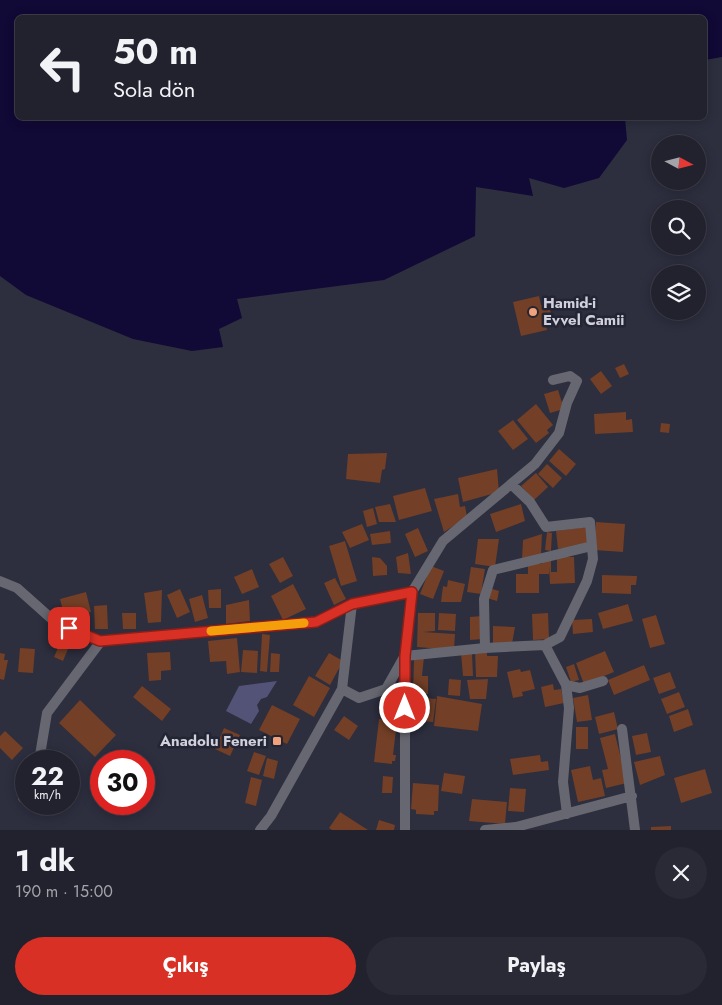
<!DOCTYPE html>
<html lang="tr">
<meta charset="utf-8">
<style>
:root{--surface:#22222e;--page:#2a2a36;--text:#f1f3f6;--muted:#a2a4aa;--line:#3f3f4a;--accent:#d93025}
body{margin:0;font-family:Jost,sans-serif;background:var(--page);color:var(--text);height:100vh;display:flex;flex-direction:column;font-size:19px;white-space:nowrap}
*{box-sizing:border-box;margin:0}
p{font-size:16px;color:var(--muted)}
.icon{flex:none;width:28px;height:28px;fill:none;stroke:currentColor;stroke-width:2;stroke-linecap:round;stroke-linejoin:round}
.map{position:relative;height:830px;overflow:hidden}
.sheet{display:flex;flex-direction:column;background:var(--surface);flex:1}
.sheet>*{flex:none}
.guide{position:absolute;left:15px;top:15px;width:692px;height:105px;border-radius:8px;box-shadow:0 2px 12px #0003,0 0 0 1px var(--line);background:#22222e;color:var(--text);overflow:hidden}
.needle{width:32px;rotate:97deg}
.tools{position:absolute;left:651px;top:135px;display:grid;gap:10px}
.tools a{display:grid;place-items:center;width:55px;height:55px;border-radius:50%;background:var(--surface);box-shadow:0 2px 12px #0003,0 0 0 1px var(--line);font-size:25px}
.speed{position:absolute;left:15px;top:750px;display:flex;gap:10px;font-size:25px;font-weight:700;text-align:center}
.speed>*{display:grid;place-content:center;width:65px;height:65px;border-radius:50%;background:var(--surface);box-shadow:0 2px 12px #0003,0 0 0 1px var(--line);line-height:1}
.speed small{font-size:12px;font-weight:400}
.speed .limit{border:8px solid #d22;background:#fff;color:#111}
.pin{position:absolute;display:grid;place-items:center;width:42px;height:42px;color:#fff;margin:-21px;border-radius:10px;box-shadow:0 2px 8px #0006}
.me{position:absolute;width:55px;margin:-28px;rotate:0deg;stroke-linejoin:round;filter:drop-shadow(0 0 4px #0008)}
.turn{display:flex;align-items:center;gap:18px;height:105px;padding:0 15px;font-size:22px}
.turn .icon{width:65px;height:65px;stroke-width:2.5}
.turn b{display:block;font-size:35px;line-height:42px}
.round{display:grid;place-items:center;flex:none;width:52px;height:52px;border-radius:26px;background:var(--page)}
.headline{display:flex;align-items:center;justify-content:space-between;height:85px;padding:0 15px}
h1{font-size:30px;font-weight:700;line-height:38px}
.cta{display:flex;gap:10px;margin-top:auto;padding:10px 15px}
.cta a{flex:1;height:58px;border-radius:30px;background:var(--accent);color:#fff;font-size:20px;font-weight:700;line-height:58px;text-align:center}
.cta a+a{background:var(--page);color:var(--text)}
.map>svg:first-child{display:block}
</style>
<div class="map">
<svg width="722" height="830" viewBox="0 0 722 830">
<rect width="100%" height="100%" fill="#2d2e3e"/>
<path fill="#535378" d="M277,681L267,697L261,699L257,705L259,711L251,724L226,711L239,686Z"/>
<path fill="#110936" d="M0,0H722V57L705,60V18H18V118H625L627,140L599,178L564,188L529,178L533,196L476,187L475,236L384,280L237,299L242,318L219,329L223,347L192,351L133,339L26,295L0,276Z"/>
<path fill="#733f26" d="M539,296L541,305L549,304L552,318L545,320L547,330L521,336L513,302Z
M624,364L629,374L620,378L615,368Z
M601,371L612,386L601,394L590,379Z
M558,390L564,409L550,413L544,394Z
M536,404L553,425L547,430L549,433L536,443L517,420Z
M626,412V420L632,419L633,432L595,434L594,414Z
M513,420L528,439L513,450L498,431Z
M661,423L670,424L669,433L660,432Z
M559,449L576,464L566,476L549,461Z
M387,453L385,469L382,470L380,483L346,479L348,454Z
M547,464L562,478L553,488L538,474Z
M497,469L499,492L463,502L458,478Z
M536,473L548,487L534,500L521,486Z
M425,488L432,511L399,520L393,496Z
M458,494L460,507L465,506L467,517L444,532L434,499Z
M390,504L396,522H379L375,507Z
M521,504L525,521L496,532L490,514Z
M373,508L377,524L367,527L363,511Z
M596,522L625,524L623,552L594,550Z
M362,524L369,540L350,548L342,532Z
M586,527L588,545L558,549L556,531Z
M418,528L428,551L415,557L405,534Z
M390,531L391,543L372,545L370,534Z
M547,532L552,533L551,551L545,550Z
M542,534L541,555L522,559L523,540Z
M478,539H499L495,567L475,564Z
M345,541L357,581L341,586L329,546Z
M408,553L411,574L398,573L396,557Z
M283,557L293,576L280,583L269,564Z
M372,557L380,558L387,566V575L373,576Z
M557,557H574L575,583L550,584L549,566V574H539V593H516V574H528V564H542V561H551V572H557Z
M431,566L444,571L433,599L420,594Z
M471,567L485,569L481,594L467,592Z
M252,569L259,587L242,594L234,577Z
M602,575L637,576L636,585H631V594L602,593Z
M335,578L346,599L334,605L324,583Z
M448,580L465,584L461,602H441L443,586L447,587Z
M293,584L306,609L283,620L271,596Z
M489,588L499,591L497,601L487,598Z
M180,589L190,612L177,618L167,595Z
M221,589V608H209L208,590Z
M162,590L161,622L148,623L144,593Z
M86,592L91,612L65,618L60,599Z
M202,595L208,618L195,622L189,599Z
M249,600L250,621L226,624V605Z
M628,604L633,621L603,629L598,613Z
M107,605L108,629H95L94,606Z
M122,613H136V629H123Z
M418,613H435V631L423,632L455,634L454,650L417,647Z
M439,613L456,614L455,631L438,630Z
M548,613L549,639L533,640L532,614Z
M656,615L665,644L650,648L642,619Z
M482,616L483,639L470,640V617Z
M592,619L593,632L573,634L572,620Z
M493,626L515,627L512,644L493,643Z
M262,634L270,635L267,672L260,671Z
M56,637L70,644L63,661L54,657L58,648L52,645Z
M237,638L240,672L227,674L226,661L210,662L208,641Z
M20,648L35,649L33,673L18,672Z
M243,650L258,651L257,673L241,672Z
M475,651H487V656H498L497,677H476Z
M605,651L614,672L584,684L576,663Z
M170,652L171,670L161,671V680L149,681L147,653Z
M0,653L5,654L4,660H8L4,680L0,679Z
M271,653L280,654L279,672H270Z
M329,653L343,661L330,685L315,676Z
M461,653H472L473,676H463Z
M424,657L422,676H428V694H413L414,660Z
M574,664L579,680L571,682L566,667Z
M644,665L650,680L614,695L608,680Z
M520,669L521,672L530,670L535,689L522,692L523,696L513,698L507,672Z
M670,672L676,688L659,694L653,678Z
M309,676L330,688L314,717L293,705Z
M449,679L461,680L460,696L448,695Z
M488,679L486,699H470L467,680Z
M553,684L554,690L561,689L564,703L545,707L541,687Z
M142,686L171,709L162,721L133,697Z
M679,692L685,707L667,714L661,699Z
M588,695L592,720L577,722L573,698Z
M437,696L482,704L478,731L434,726Z
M413,697L436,699L433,722L410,720Z
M80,700L116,735L95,757L59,723Z
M272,705L300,719L287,744L259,730Z
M688,709L693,725L674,732L669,716Z
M614,712L618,729L599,734L595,717Z
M344,716L358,726L349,740L334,730Z
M379,719L397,721L393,755H396L395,761H392V764L374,762Z
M576,727H588V749H576Z
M224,728L240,735L230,756L215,749Z
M5,731L23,748L12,760L0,748V736Z
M647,733L651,752L636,755L632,736Z
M615,734L627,783L606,788L602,770L608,769L600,738Z
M254,752L266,756L259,775L247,771Z
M540,755L541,762L548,761L549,770L513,775L510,759Z
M660,756L665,775L640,785L634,762Z
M267,758L278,761L274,779L263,776Z
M590,766L593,780L601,778L605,796L578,802L571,770Z
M705,769L712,793L681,803L674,778Z
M444,773L465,776L462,794L441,791Z
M383,776L393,777L392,793H382Z
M251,777L262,780L256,806L245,803Z
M413,783L439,785L438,811H434V815L416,814V810L411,809Z
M510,788L526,789L524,812L508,811Z
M472,799L507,802L505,824L469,821Z
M340,812L368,830H332L329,828Z
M379,820L395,825L394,830H376Z
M671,826V830H651V827Z"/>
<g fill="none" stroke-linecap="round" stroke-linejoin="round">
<path stroke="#666770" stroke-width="10" d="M0,581L17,588L54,621L101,641L316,622L352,604
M545,645L566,685L569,708L563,782L567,814
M485,648L484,599L493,570L592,546
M405,656L485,648L545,645L560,637L587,581L593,559L590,522L546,527L530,502L511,484
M566,685L580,688L603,681
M342,689L359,698L386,689L404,657
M622,729L635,830
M39,761L47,713L101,641
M23,798L26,791
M260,830L271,816L342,689L352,604L412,592L443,541L535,464L559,433L567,403L577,381L570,376L553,380
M405,830V656L412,592
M485,830L516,827L632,796"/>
</g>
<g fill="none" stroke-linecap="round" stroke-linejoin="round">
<g stroke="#8d1f18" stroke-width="12">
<path id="route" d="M69,628L100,641L316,622L352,604L412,592L405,656V708"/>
</g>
<use href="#route" stroke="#d93025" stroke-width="9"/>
<path stroke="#f59e0b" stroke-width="9" d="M211,631L304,623"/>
</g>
<g fill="#f1a17c" stroke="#232434" stroke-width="2">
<circle cx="533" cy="312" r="5"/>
<rect x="272" y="736" width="10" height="10" rx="2.5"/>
</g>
<g text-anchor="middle" stroke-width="5" stroke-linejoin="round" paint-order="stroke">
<g font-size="15" font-weight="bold" fill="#d0d1dc" stroke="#232434" text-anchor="start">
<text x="543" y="308">Hamid-i<tspan x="543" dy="17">Evvel Camii</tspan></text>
<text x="267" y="746" text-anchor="end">Anadolu Feneri</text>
</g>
</g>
</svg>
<div class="tools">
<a><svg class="needle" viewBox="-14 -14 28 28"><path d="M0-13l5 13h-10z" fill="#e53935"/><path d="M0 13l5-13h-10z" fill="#a2a4aa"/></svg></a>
<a><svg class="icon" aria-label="search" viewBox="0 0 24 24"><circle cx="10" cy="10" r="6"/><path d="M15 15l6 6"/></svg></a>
<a><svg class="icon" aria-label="layers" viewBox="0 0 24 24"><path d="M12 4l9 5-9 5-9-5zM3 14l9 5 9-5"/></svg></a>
</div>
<div class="speed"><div>22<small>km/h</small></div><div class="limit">30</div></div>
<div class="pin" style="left:69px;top:628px;background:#d93025"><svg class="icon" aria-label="arrive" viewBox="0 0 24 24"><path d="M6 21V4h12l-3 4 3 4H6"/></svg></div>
<svg class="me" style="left:405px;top:708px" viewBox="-20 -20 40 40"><circle r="17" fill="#d93025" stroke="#fff" stroke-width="3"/><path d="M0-11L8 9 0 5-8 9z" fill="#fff"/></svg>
<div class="guide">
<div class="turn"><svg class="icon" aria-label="left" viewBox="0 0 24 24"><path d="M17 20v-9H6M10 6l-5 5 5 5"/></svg><div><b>50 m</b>Sola dön</div></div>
</div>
</div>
<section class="sheet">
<div class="headline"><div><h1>1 dk</h1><p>190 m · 15:00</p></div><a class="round"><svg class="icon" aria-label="close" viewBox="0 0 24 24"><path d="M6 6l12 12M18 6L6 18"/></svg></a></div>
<div class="cta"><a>Çıkış</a><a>Paylaş</a></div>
</section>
